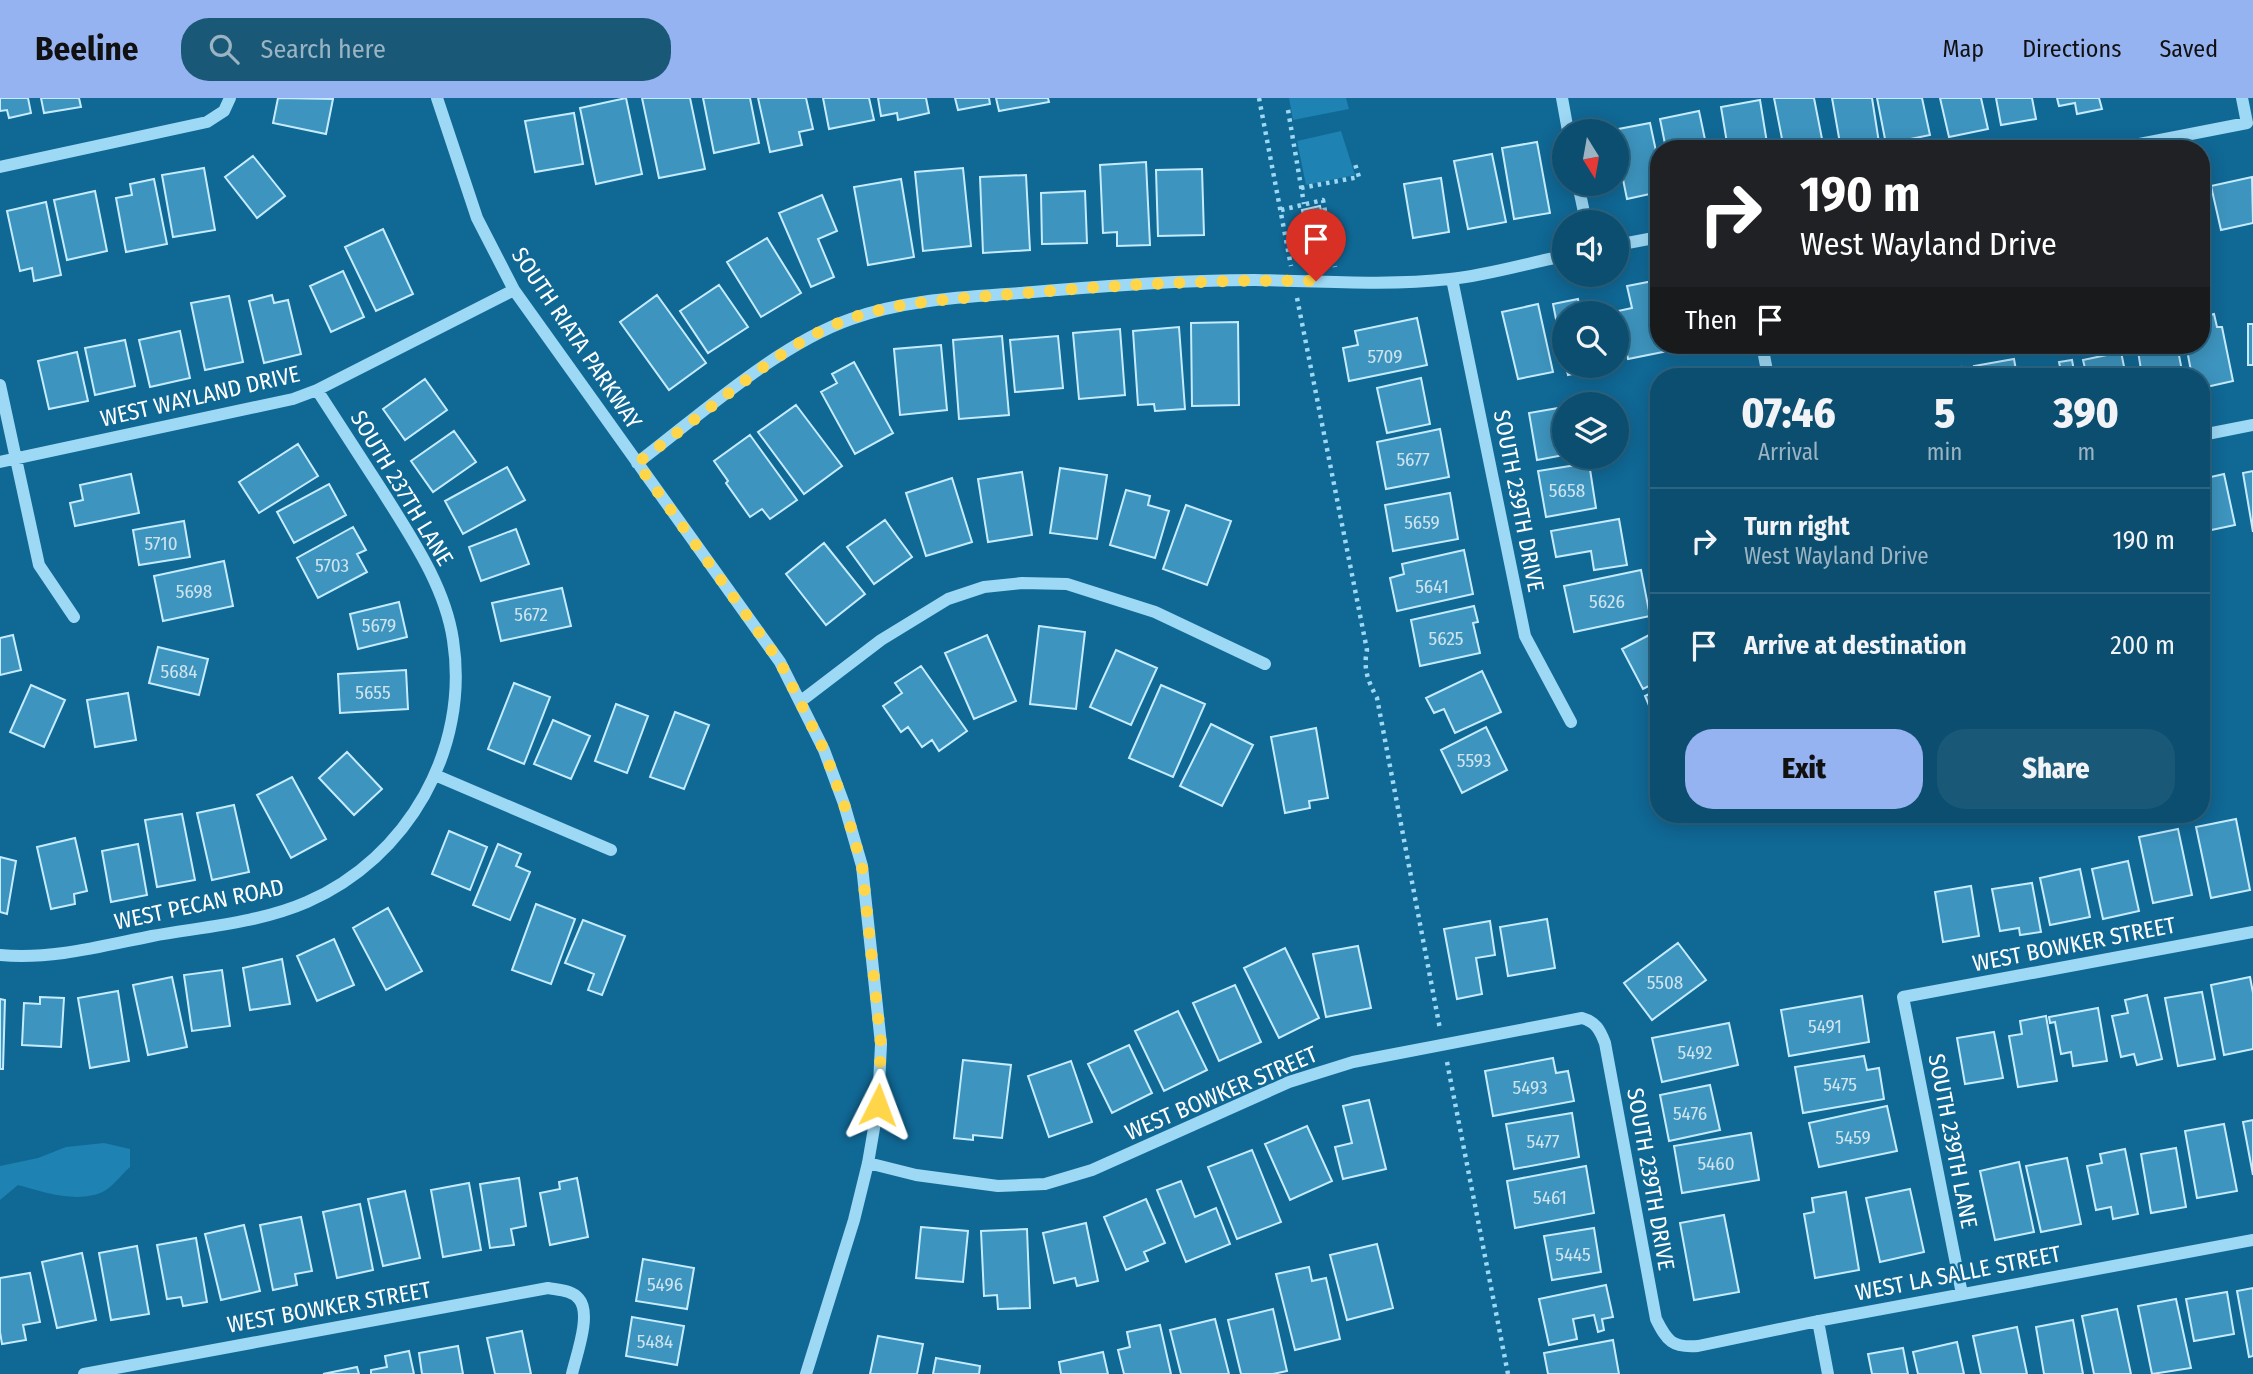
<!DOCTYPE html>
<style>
:root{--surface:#0c4e70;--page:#1a5878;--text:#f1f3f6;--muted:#9ab4c3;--line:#2c6583;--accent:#95b2f1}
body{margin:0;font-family:"Fira Sans Condensed",sans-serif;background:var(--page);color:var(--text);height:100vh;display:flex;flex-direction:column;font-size:26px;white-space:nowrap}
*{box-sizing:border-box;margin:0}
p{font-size:23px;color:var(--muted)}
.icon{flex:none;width:38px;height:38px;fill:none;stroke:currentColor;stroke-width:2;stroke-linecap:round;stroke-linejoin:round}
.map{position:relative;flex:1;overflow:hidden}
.details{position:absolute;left:1650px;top:270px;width:560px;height:455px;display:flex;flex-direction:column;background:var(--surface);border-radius:28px;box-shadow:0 4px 18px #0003,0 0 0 2px var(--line)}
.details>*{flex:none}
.hud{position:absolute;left:1650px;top:42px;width:560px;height:214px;border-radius:28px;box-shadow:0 4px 18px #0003,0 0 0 2px var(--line);background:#202124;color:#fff;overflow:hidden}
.needle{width:46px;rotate:169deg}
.buttons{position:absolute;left:1552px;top:21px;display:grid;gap:14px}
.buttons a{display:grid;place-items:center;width:77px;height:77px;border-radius:50%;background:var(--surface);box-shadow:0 4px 18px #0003,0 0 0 2px var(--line);font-size:35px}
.pin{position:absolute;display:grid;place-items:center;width:60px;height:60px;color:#fff;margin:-72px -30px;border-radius:50% 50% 50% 0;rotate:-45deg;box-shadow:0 0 7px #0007}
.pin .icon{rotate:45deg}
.me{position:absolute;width:77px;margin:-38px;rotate:3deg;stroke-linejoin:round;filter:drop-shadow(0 0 5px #0008)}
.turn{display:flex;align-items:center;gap:24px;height:147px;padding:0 35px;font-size:32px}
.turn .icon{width:91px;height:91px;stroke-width:2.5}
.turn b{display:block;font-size:49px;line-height:60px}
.then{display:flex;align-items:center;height:66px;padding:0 35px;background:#0003;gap:14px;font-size:26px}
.eta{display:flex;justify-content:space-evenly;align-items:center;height:119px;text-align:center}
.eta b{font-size:42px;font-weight:800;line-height:49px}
.cta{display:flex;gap:14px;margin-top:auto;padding:14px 35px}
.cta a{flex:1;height:80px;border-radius:28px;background:var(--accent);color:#111;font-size:28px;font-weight:800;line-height:80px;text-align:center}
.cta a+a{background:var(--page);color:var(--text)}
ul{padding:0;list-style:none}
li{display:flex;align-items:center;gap:21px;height:105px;padding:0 35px;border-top:2px solid var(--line)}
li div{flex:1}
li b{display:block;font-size:26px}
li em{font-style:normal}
header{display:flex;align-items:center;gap:42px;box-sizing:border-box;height:98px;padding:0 35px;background:var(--accent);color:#111}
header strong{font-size:33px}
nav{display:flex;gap:38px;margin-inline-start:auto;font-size:24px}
.search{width:490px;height:63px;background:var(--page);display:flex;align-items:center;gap:18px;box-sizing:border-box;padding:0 24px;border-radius:28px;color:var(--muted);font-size:26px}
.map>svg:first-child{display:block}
</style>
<header>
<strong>Beeline</strong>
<div class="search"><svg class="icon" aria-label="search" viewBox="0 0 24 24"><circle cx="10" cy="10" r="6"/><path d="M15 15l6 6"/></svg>Search here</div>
<nav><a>Map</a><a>Directions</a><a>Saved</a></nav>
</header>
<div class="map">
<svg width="2253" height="1276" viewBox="0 0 2253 1276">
<rect width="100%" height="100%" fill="#106895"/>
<path fill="#1e82b2" d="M1289,0H1346L1349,11L1293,22Z
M1341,33L1355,77L1306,87L1297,43Z
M104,1045L130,1051V1069C122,1076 114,1087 106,1092C81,1107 43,1094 18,1087L0,1102V1068L38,1060L66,1049Z"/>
<path fill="#3d94be" stroke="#c5ecfe" stroke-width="2" d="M0,0H28L31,15L9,20L7,12L0,13Z
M41,0H79L81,9L44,15Z
M278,0L333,1L326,36L273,25Z
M626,0L642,76L596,86L580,10Z
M642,0H690L705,71L659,80Z
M703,0H750L759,45L714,55Z
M758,0H806L813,31L799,34L802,47L770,54Z
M823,0H869L874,22L829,31Z
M878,0H926L929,15L898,22L897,15L881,18Z
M955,0H989L990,6L958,12Z
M996,0H1048L1049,4L999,13Z
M1774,0H1814L1824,51H1784Z
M1832,0H1872L1880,51H1841Z
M1877,0H1922L1930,37L1886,46Z
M1940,0H1981L1988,31L1949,39Z
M1996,0H2032L2036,21L2001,27Z
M2057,0H2099L2102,11L2077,16L2075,5L2059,8Z
M1760,2L1768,51H1728L1721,9Z
M1699,13L1707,51H1666L1660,21Z
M574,15L583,66L535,74L525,23Z
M1650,25L1659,67V94L1627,101L1617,52V33L1613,32Z
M1537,44L1550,115L1514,121L1502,50Z
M1492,56L1506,124L1468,131L1454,63Z
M253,58L285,98L257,120L225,79Z
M1146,64L1150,147L1117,148V134L1103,135L1100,67Z
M204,70L215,132L173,139L162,77Z
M963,70L971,148L923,153L915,74Z
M1202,71L1204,137L1158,138L1156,72Z
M1026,77L1030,152L983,155L980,79Z
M2252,79L2253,125L2221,132L2211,88Z
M1441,80L1449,134L1413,140L1404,86Z
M154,81L167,146L126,154L116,100L132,97L130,86Z
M901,81L914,159L868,167L854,89Z
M95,93L107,153L67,162L54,102Z
M1085,93L1087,145L1042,146L1041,95Z
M822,97L837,133L818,141L834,179L811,189L779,115Z
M46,104L61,177L34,183L32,170L20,173L7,113Z
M1320,108L1324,126L1306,130L1302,112Z
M383,131L413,196L376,213L345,149Z
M767,140L801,195L761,219L727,164Z
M343,173L364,219L331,234L310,188Z
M1653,183L1659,212V247H1666L1668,253L1628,261L1618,213L1632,210L1627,188Z
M719,187L748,229L708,255L680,213Z
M272,197L274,205L288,202L301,256L264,265L249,203Z
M657,197L706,265L669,292L620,224Z
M229,198L243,264L205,272L191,205Z
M1578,201L1581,215H1564V262L1553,206Z
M1538,206L1553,274L1518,281L1502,214Z
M2214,216L2217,229H2222L2233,283L2202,290V278H2192L2186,247H2202V219Z
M1417,220L1427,267L1349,283L1343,250L1358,247L1355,233Z
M1238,224L1239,307L1192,308L1191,225Z
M2248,226H2253V267H2248Z
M1179,229L1185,311L1155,313L1154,306L1138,307L1133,233Z
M1120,231L1125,297L1079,301L1073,235Z
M180,233L190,280L150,289L139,242Z
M1002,238L1009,317L959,321L953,242Z
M1058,238L1063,290L1015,294L1010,242Z
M125,242L135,288L95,297L85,250Z
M941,247L947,312L900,317L894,251Z
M1684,247H1715V248L1686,254Z
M2137,247H2177L2183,278H2142Z
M77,254L88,303L49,311L38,263Z
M2121,254L2126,278H2087L2083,262Z
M2014,261L2017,278H1976L1974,268Z
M2072,262L2075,278H2034L2061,273L2059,264Z
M854,264L893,335L855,356L821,294L837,285L832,276Z
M1566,268H1604V269L1568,277Z
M1961,269L1963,278H1923L1922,277Z
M1421,280L1430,326L1387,335L1377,290Z
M425,281L447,312L405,342L383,311Z
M796,307L842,368L804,396L758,334Z
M1564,309V357L1537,362L1529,315Z
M1440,331L1449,379L1386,391L1377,344Z
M454,333L476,364L433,394L411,363Z
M750,337L797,402L770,421L762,411L750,419L726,385L728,383L714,363Z
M298,346L318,378L259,415L239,384Z
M1589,365L1596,410L1546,419L1538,373Z
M507,369L525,402L463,436L445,403Z
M1060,370L1107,377L1097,441L1050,435Z
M2253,373V434L2243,375Z
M1022,374L1032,437L988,444L978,381Z
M131,376L139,415L75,428L70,405L83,402L80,387Z
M2224,376L2235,427L2202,434V381Z
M952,380L972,444L926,458L906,395Z
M329,386L346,417L294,445L277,414Z
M1126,392L1150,398L1148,407L1169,413L1155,460L1110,447Z
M1450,395L1458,441L1393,453L1385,407Z
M1186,407L1231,423L1207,487L1163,471Z
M1619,421L1627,467L1594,472L1591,453L1556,459L1551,433Z
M885,422L912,459L874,486L847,449Z
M184,423L190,459L139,467L133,432Z
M353,429L366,452L357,456L367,474L318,500L297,460Z
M516,431L529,466L481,483L469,449Z
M824,445L865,496L826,527L786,476Z
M1464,452L1473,496L1397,513L1390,480L1404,476L1402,466Z
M224,463L233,508L163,523L154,478Z
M1641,472L1650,518L1574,534L1564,488Z
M562,490L571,528L501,543L492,505Z
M399,504L407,539L358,551L350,516Z
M1474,508L1478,524L1473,525L1480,555L1420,568L1411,522Z
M1039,528L1085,534L1076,611L1030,606Z
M1659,532V583L1643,591L1622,551Z
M13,537L21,572L0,577V540Z
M987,537L1016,603L974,621L945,555Z
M158,549L208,561L199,597L149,585Z
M1116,552L1157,570L1131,627L1090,609Z
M921,568L967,633L939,653L932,642L922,649L908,629L901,634L883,608L902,595L895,585Z
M406,572L408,611L340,615L338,576Z
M1482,573L1501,614L1455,635L1444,611L1434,615L1426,600Z
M514,585L550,599L524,666L488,651Z
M31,587L65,602L44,649L10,634Z
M1161,587L1205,606L1173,679L1129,660Z
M1659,591V620L1655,622L1645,598Z
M128,595L136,642L95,649L87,602Z
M616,606L648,618L627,675L595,663Z
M675,614L709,627L684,691L650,679Z
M553,622L590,638L571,681L534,666Z
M1211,626L1253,647L1222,708L1180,688Z
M1486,629L1507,672L1462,695L1441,652Z
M1316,630L1328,700L1309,703L1310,710L1285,715L1271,639Z
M347,654L382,691L354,717L319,680Z
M292,679L326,741L291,760L257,697Z
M234,707L249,774L212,782L197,715Z
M182,716L195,782L157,789L145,722Z
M2236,721L2250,792L2211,800L2196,729Z
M2178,731L2192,797L2153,805L2139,739Z
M449,733L487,749L470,792L432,776Z
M75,740L87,793L74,796L75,806L51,811L37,749Z
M138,746L147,797L111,804L102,753Z
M498,746L521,756L516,768L530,774L510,822L473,807Z
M0,759L16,763L7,816L0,814Z
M2128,763L2139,813L2103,821L2092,771Z
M2080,771L2090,819L2050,827L2040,780Z
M2032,785L2041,834L2020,837L2019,830L2000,833L1992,791Z
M1971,788L1979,838L1943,844L1935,794Z
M536,806L575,821L551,886L512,872Z
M388,810L422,873L386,892L353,830Z
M1547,821L1555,870L1508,878L1500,829Z
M583,822L625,838L602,897L588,892L594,876L565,865Z
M1490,823L1495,857L1476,860L1482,896L1457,901L1444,831Z
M334,841L354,887L317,903L297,858Z
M1678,845L1706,882L1652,922L1624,885Z
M1358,848L1371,910L1326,919L1313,856Z
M1285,850L1319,920L1279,940L1244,870Z
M282,861L290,906L250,912L243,870Z
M222,872L230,928L192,933L184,877Z
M172,879L187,949L148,957L133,887Z
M2250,879L2253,895V951L2224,957L2211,887Z
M1235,887L1261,944L1219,963L1193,905Z
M118,893L129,963L90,970L78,900Z
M2202,894L2215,961L2178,968L2165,900Z
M2147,897L2162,961L2137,967L2134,956L2121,959L2112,918L2128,915L2125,902Z
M1862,898L1869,944L1789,958L1781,912Z
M40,899L64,900L61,949L22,947L24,905L40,906Z
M0,901L5,902L3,971H0Z
M2098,910L2107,963L2073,968L2071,954L2061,956L2055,924L2050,925L2049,919Z
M1178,913L1207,972L1164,993L1135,933Z
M2046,918L2057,983L2018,989L2009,938L2022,936L2020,923Z
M1729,925L1738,967L1662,984L1652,940Z
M1994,934L2003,980L1965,986L1957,940Z
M1129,947L1152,995L1112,1015L1088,966Z
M1864,958L1867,972L1879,970L1884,1001L1803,1015L1795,969Z
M1553,960L1556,975L1568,973L1574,1003L1493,1018L1485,973Z
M963,962L1011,967L1002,1040L973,1037V1042L954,1040Z
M1071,963L1092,1024L1049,1039L1028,978Z
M1710,987L1720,1032L1669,1043L1660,997Z
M1369,1002L1386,1071L1343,1081L1335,1049L1352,1045L1343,1008Z
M1887,1008L1897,1053L1819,1069L1809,1025Z
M1572,1015L1579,1059L1514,1071L1506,1026Z
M2253,1022V1077L2243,1024Z
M2224,1026L2237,1093L2197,1100L2185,1033Z
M1307,1028L1332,1083L1290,1102L1265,1046Z
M1751,1035L1759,1082L1682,1095L1674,1048Z
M2176,1050L2186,1109L2151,1115L2141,1056Z
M2125,1051L2138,1116L2113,1121L2111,1109L2096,1112L2087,1068L2102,1065L2100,1056Z
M1252,1052L1281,1124L1237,1141L1208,1069Z
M2067,1060L2081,1126L2041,1134L2026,1068Z
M2019,1064L2034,1134L1995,1142L1980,1073Z
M1586,1068L1594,1115L1515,1130L1507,1083Z
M519,1080L526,1128L511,1131L514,1147L490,1150L480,1086Z
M577,1080L588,1139L550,1147L540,1095L560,1091L559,1084Z
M1181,1083L1195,1119L1216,1110L1230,1146L1186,1164L1157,1092Z
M469,1085L481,1152L443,1159L431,1092Z
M1910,1091L1924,1154L1880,1164L1866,1100Z
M405,1093L420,1160L383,1168L368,1101Z
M1846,1094L1859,1172L1815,1180L1804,1116L1814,1114L1812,1100Z
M1146,1101L1165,1145L1144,1154L1148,1163L1126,1172L1104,1119Z
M360,1106L373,1172L337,1180L323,1114Z
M1724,1117L1739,1194L1694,1202L1680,1125Z
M301,1119L312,1173L295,1176L297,1187L273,1192L260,1127Z
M1086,1125L1098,1183L1077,1188L1075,1180L1054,1185L1043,1135Z
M244,1127L260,1193L221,1202L205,1136Z
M921,1129L968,1133L963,1184L916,1180Z
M1594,1130L1601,1174L1552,1182L1544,1138Z
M1027,1131L1030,1210L998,1211L997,1197L984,1198L981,1133Z
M196,1140L207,1204L183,1208L181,1199L167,1201L157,1147Z
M1377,1146L1393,1210L1347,1222L1330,1157Z
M137,1148L149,1216L111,1222L99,1155Z
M82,1155L96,1222L57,1230L42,1164Z
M643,1161L694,1170L687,1211L636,1203Z
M1309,1169L1312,1183L1326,1180L1340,1241L1295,1252L1276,1176Z
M30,1175L40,1224L23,1227L26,1242L2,1246L0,1234V1180Z
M1606,1187L1613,1219L1602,1221L1604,1232L1598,1234L1594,1217L1573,1221L1577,1241L1549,1247L1539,1201Z
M2253,1190V1258L2249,1259L2237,1193Z
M2227,1194L2234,1236L2194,1243L2186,1201Z
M2176,1201L2191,1270L2152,1276L2138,1208Z
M1273,1211L1287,1273L1273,1276H1241L1228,1222Z
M2117,1211L2131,1276H2094L2082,1218Z
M632,1219L684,1228L677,1267L626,1258Z
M1215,1221L1229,1276H1181L1170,1232Z
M2073,1222L2083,1276H2044L2036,1229Z
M1160,1227L1171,1276H1124L1118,1252L1130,1249L1127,1234Z
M2017,1229L2027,1276H1981L1973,1238Z
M522,1233L531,1276H495L487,1240Z
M878,1238L923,1246L917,1276H870Z
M1613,1242L1619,1276H1548L1544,1255Z
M1957,1244L1964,1276H1918L1913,1254Z
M458,1248L463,1276H422L419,1255Z
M1903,1250L1908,1276H1872L1868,1256Z
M409,1253L414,1276H371V1272L387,1269L385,1258Z
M1103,1254L1108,1276H1061L1059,1264Z
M936,1260L980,1268L979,1276H933Z
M357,1269L359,1276H323Z"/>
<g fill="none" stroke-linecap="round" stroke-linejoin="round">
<path stroke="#9dd8f4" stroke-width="4.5" stroke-dasharray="3.5 5" stroke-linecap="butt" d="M1259,0L1291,168
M1288,12L1304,106
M1301,90L1359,79L1355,66
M1281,112L1323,102L1335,169
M1297,200L1367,552C1363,571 1368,583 1377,600L1440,931
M1447,964L1508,1276"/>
<path stroke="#9dd8f4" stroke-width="12" d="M437,0L477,120L514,192L780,564L824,652L844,706L862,768L881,946L878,1007L868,1065L854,1122L806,1276
M1562,0L1568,33
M2114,51L2247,25L2242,0
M0,69L207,24L224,13L230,0
M1578,86L1586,124
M1617,147L1659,139
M1452,181L1525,538L1571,624
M1762,247L1768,278
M0,287L39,467L74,519
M2202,337L2253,327
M0,364L293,301L317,292L514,192
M637,365C700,317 777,247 851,221C909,200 972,199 1033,194C1106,188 1182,182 1255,182C1320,183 1386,188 1450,181C1489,177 1527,165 1564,158
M801,603L881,542L948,501L984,489L1022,485L1067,486L1155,514L1265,566
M435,677L611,752
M0,857C51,862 102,848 152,838C202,829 259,825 307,804C408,760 470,651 453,542C445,488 411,439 383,394C361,360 339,326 317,292
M868,1065L916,1077L998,1088L1045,1086L1092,1072L1289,984L1353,964L1582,920C1596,924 1600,932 1605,945L1656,1221C1667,1243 1672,1250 1698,1248L1818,1223L2253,1142
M1962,1196L1903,899L2253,834
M1818,1223L1828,1276
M84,1276L548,1190C559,1192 572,1192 579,1201C592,1216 576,1258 572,1276"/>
</g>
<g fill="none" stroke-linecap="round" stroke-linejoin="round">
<path stroke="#ffd54a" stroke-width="12" stroke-dasharray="0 21.6" d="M878,1007L881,946L862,768L844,706L824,652L780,564L637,365C668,342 699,318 730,294C767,266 806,236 852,220C904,202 959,201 1014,196C1114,187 1215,181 1316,183"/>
</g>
<g text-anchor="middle" stroke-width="5" stroke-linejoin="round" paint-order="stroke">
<g font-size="19" fill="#cee4ef">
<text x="1385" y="265">5709</text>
<text x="1413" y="368">5677</text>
<text x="1567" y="399">5658</text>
<text x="1422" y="431">5659</text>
<text x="161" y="452">5710</text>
<text x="332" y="474">5703</text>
<text x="1432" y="495">5641</text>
<text x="194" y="500">5698</text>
<text x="1607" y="510">5626</text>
<text x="531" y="523">5672</text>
<text x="379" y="534">5679</text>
<text x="1446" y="547">5625</text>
<text x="179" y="580">5684</text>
<text x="373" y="601">5655</text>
<text x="1474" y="669">5593</text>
<text x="1665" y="891">5508</text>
<text x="1825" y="935">5491</text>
<text x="1695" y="961">5492</text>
<text x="1840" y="993">5475</text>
<text x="1530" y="996">5493</text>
<text x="1690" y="1022">5476</text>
<text x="1853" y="1046">5459</text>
<text x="1543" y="1050">5477</text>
<text x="1716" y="1072">5460</text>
<text x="1550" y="1106">5461</text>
<text x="1573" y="1163">5445</text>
<text x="665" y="1193">5496</text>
<text x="655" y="1250">5484</text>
</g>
<g font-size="23" fill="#fff" stroke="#106895">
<text transform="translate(577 240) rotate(56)" y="8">SOUTH RIATA PARKWAY</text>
<text transform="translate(200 298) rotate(-13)" y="8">WEST WAYLAND DRIVE</text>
<text transform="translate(402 390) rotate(59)" y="8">SOUTH 237TH LANE</text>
<text transform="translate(1519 403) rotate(79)" y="8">SOUTH 239TH DRIVE</text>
<text transform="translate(199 806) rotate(-12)" y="8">WEST PECAN ROAD</text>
<text transform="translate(2074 846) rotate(-11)" y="8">WEST BOWKER STREET</text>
<text transform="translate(1221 995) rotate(-23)" y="8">WEST BOWKER STREET</text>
<text transform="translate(1953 1043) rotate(79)" y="8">SOUTH 239TH LANE</text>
<text transform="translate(1651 1081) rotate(80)" y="8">SOUTH 239TH DRIVE</text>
<text transform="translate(1958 1175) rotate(-11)" y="8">WEST LA SALLE STREET</text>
<text transform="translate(329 1209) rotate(-10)" y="8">WEST BOWKER STREET</text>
</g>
</g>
</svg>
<div class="buttons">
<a><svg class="needle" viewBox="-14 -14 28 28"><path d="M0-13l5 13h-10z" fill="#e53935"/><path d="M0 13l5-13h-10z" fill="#9ab4c3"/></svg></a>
<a><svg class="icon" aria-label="sound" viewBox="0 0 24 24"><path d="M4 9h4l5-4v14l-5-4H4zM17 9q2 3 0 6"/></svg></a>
<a><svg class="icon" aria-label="search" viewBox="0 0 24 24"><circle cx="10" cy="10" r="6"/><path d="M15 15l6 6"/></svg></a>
<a><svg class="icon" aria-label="layers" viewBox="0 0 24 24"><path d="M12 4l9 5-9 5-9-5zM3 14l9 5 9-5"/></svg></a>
</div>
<div class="pin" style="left:1316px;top:183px;background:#d93025"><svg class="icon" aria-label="arrive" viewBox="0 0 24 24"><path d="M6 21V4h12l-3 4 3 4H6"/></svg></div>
<svg class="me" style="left:878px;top:1007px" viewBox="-20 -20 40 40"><path d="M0-17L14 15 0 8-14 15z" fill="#ffd54a" stroke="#fff" stroke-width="4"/></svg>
<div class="hud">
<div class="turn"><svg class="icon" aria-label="right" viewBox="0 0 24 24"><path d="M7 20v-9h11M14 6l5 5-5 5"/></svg><div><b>190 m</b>West Wayland Drive</div></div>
<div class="then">Then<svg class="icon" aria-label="arrive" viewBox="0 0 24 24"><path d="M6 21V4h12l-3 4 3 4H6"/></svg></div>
</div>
<section class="details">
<div class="eta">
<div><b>07:46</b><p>Arrival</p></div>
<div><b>5</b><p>min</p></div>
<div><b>390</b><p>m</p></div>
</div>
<ul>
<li><svg class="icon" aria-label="right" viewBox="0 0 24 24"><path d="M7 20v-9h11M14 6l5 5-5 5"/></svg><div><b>Turn right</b><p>West Wayland Drive</p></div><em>190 m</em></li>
<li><svg class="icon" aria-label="arrive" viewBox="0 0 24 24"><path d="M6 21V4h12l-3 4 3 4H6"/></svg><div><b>Arrive at destination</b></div><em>200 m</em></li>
</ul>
<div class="cta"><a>Exit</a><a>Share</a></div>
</section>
</div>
